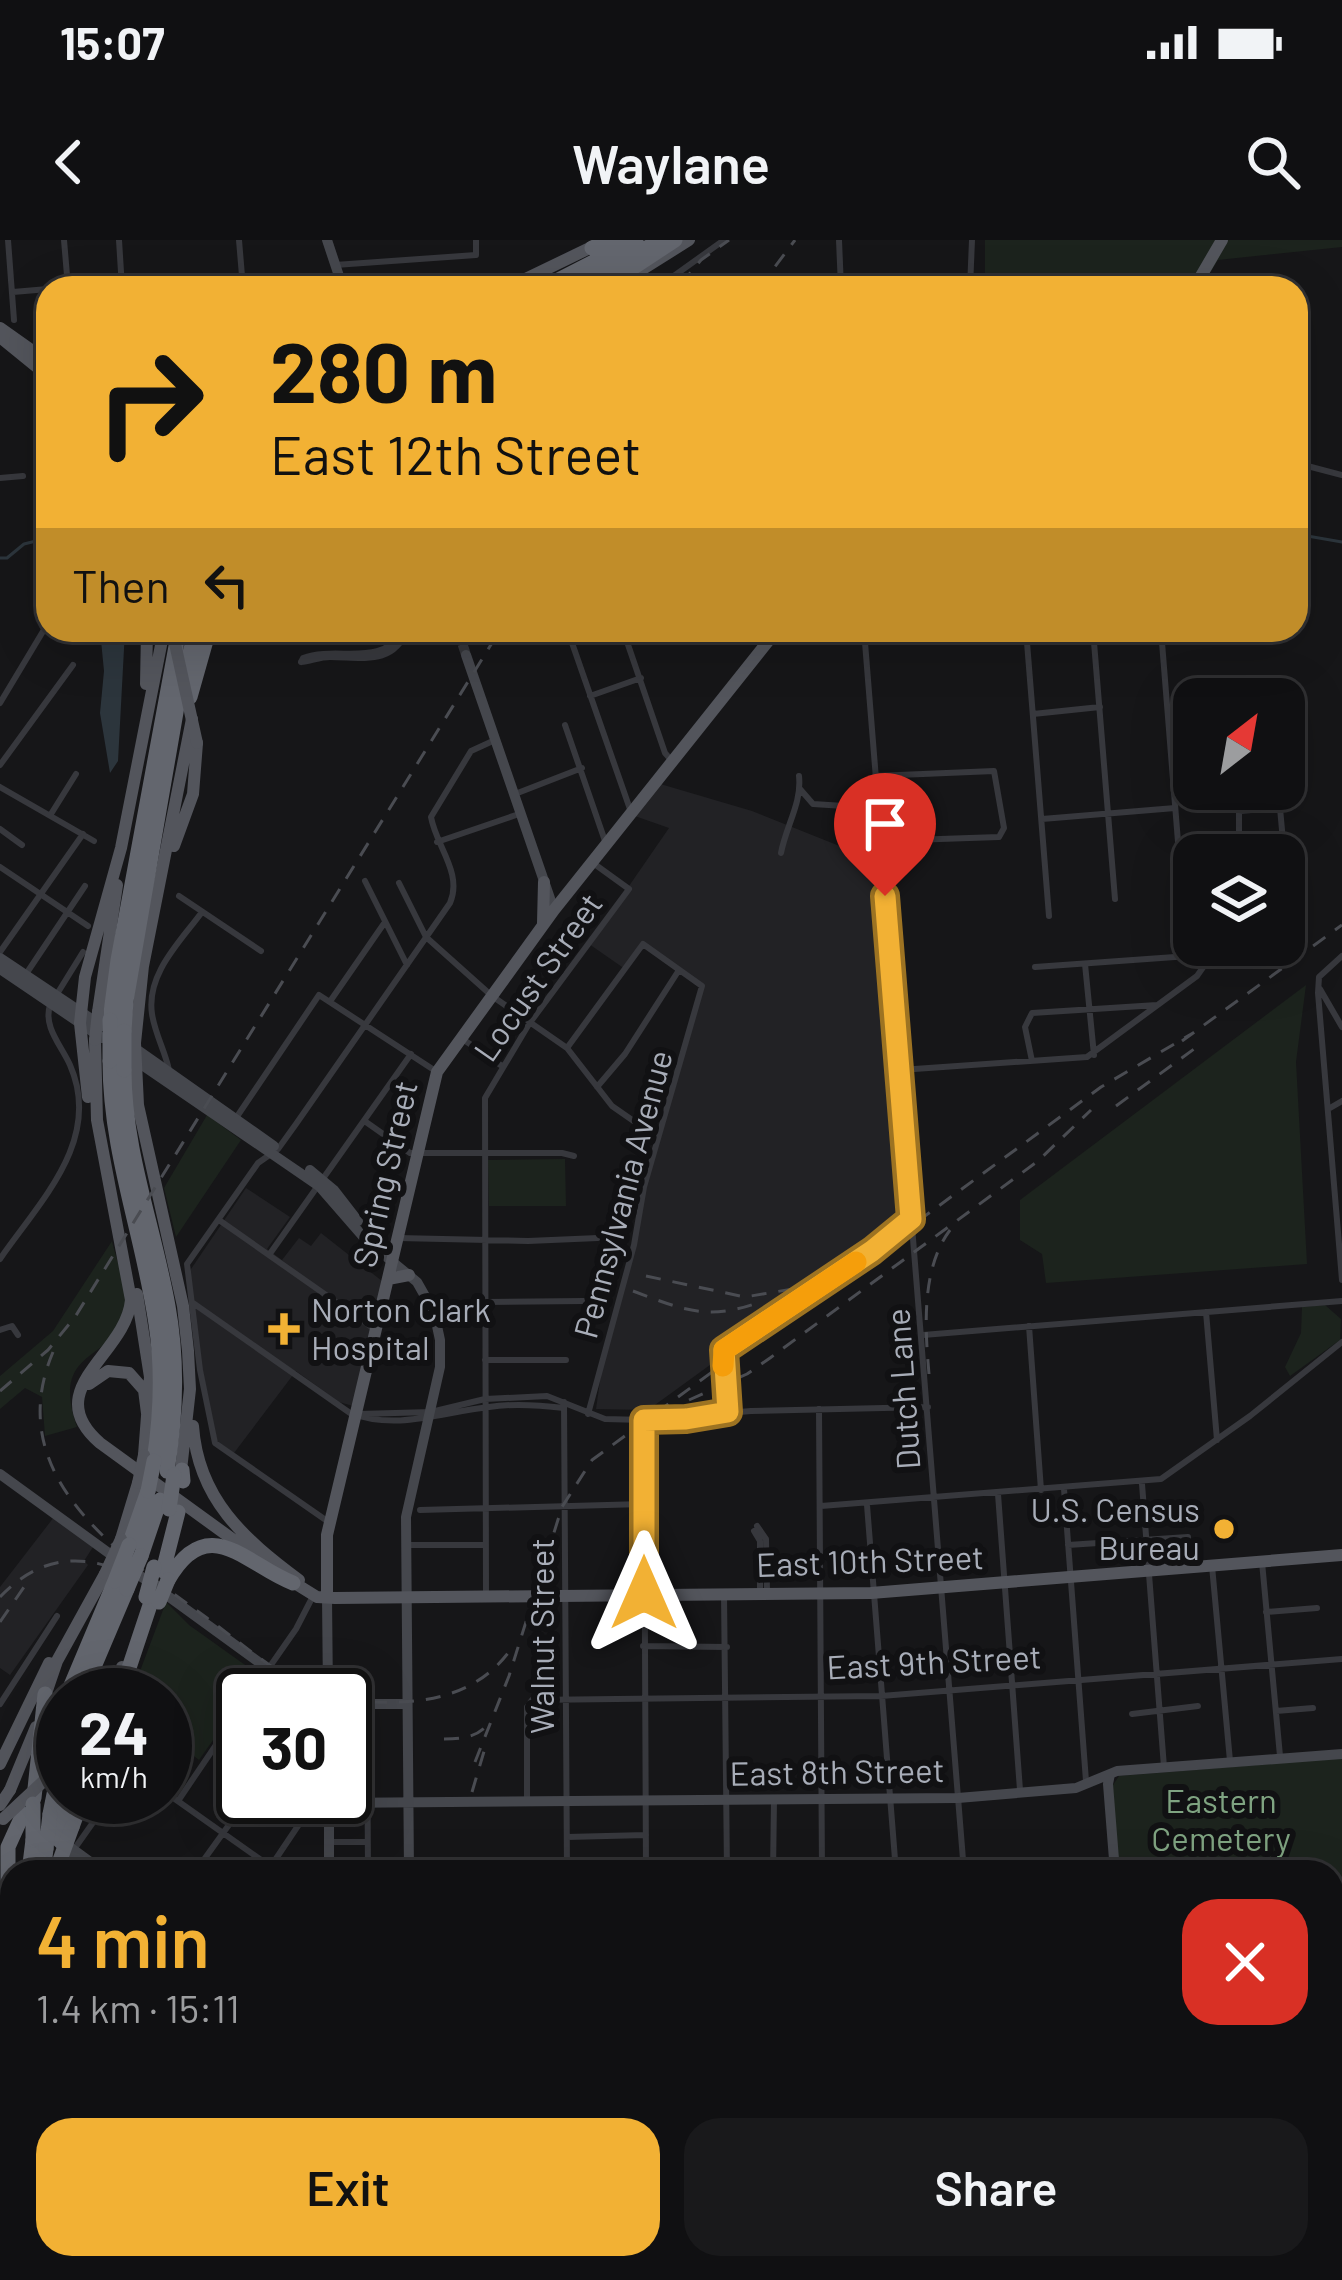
<!DOCTYPE html>
<meta charset="utf-8">
<style>
:root{--surface:#101012;--page:#19191b;--text:#f1f3f6;--muted:#9c9d9f;--line:#303032;--accent:#f2b134}
body{margin:0;font-family:Barlow,sans-serif;background:var(--page);color:var(--text);height:100vh;display:flex;flex-direction:column;font-size:45px;white-space:nowrap}
*{box-sizing:border-box;margin:0}
p{font-size:39px;color:var(--muted)}
.icon{flex:none;width:66px;height:66px;fill:none;stroke:currentColor;stroke-width:2;stroke-linecap:round;stroke-linejoin:round}
.map{position:relative;flex:1;overflow:hidden}
.panel{position:absolute;left:0px;top:1620px;width:1344px;height:420px;display:flex;flex-direction:column;background:var(--surface);border-radius:36px 36px 0 0;box-shadow:0 12px 48px #0002,0 0 0 3px var(--line)}
.panel>*{flex:none}
.banner{position:absolute;left:36px;top:36px;width:1272px;height:366px;border-radius:36px;box-shadow:0 12px 48px #0002,0 0 0 3px var(--line);background:#f2b134;color:#111;overflow:hidden}
.needle{width:78px;rotate:31deg}
.tools{position:absolute;left:1173px;top:438px;display:grid;gap:24px}
.tools a{display:grid;place-items:center;width:132px;height:132px;border-radius:24px;background:var(--surface);box-shadow:0 12px 48px #0002,0 0 0 3px var(--line);font-size:60px}
.speed{position:absolute;left:36px;top:1428px;display:flex;gap:24px;font-size:60px;font-weight:700;text-align:center}
.speed>*{display:grid;place-content:center;width:156px;height:156px;border-radius:50%;background:var(--surface);box-shadow:0 12px 48px #0002,0 0 0 3px var(--line);line-height:1}
.speed small{font-size:30px;font-weight:400}
.speed .limit{border:6px solid #111;border-radius:18px;background:#fff;color:#111}
.pin{position:absolute;display:grid;place-items:center;width:102px;height:102px;color:#fff;margin:-123px -51px;border-radius:50% 50% 50% 0;rotate:-45deg;box-shadow:0 0 12px #0007}
.pin .icon{rotate:45deg}
.me{position:absolute;width:132px;margin:-66px;rotate:0deg;stroke-linejoin:round;filter:drop-shadow(0 0 9px #0008)}
.turn{display:flex;align-items:center;gap:42px;height:252px;padding:0 36px;font-size:54px}
.turn .icon{width:156px;height:156px;stroke-width:2.5}
.turn b{display:block;font-size:84px;line-height:102px}
.then{display:flex;align-items:center;height:114px;padding:0 36px;background:#0003;gap:24px;font-size:45px}
.round{display:grid;place-items:center;flex:none;width:126px;height:126px;border-radius:36px;background:var(--page)}
.head{display:flex;align-items:center;justify-content:space-between;height:204px;padding:0 36px}
h1{font-size:72px;font-weight:600;line-height:90px;color:var(--accent)}
.button{display:flex;gap:24px;margin-top:auto;padding:24px 36px}
.button a{flex:1;height:138px;border-radius:36px;background:var(--accent);color:#111;font-size:48px;font-weight:600;line-height:138px;text-align:center}
.button a+a{background:var(--page);color:var(--text)}
.status{display:flex;justify-content:space-between;align-items:center;height:84px;padding:0 60px;background:var(--surface);direction:ltr}
.status svg{height:33px;fill:currentColor}
header{display:flex;justify-content:space-between;align-items:center;height:156px;padding:0 36px;background:var(--surface);font-size:54px;font-weight:600}
.map>svg:first-child{display:block}
</style>
<div class="status"><b>15:07</b><svg viewBox="0 0 49 12"><path d="M0 12V9h3v3zM5 12V6h3v6zM10 12V3h3v9zM15 12V0h3v12zM26 1h20v11H26zM47 4h2v5h-2z"/></svg></div>
<header><svg class="icon" aria-label="back" viewBox="0 0 24 24"><path d="M15 5l-7 7 7 7"/></svg>Waylane<svg class="icon" aria-label="search" viewBox="0 0 24 24"><circle cx="10" cy="10" r="6"/><path d="M15 15l6 6"/></svg></header>
<div class="map">
<svg width="1342" height="2040" viewBox="0 0 1342 2040">
<rect width="100%" height="100%" fill="#161618"/>
<path fill="#222225" d="M657,543L752,571L882,623L911,979L648,1170L596,1169L603,1120L634,1005L644,947L703,748L643,704L625,729L589,704L669,588L632,575Z
M246,948L290,977L267,1009L282,1020L299,998L311,1006L321,993L382,1041L353,1166L339,1162L296,1131L234,1213L217,1201L202,1128L189,1032Z
M54,1277L93,1307L84,1321L88,1325L10,1435L0,1428V1347Z"/>
<path fill="#1c231d" d="M985,0H1342V7L1218,20L1210,33L1192,48H985Z
M1306,745L1296,822L1307,1024L1046,1043L1042,1014L1020,1000V960Z
M207,875L241,900L176,997L164,948Z
M565,919L566,966H489L488,920Z
M112,1001C116,1020 128,1047 126,1066C119,1125 48,1103 77,1187L45,1196L42,1157L25,1148L0,1169V1136L53,1091Z
M1325,1065L1341,1079L1340,1100L1290,1136L1285,1127L1301,1093L1302,1067Z
M166,1362L189,1385L259,1435L199,1520L165,1494V1455H131Z
M1342,1518V1704H1332V1632H1119L1111,1548L1119,1536Z
M184,2028H249V2040H184Z"/>
<path fill="#2c353c" d="M100,390H125L118,521L110,533L100,473L104,431Z"/>
<g fill="none" stroke-linecap="round" stroke-linejoin="round">
<path stroke="#2c353c" stroke-width="3" d="M1296,294L1342,302
M0,318H7L24,304L48,298"/>
<path stroke="#333438" stroke-width="10" stroke-dasharray="10 5" stroke-linecap="butt" d="M458,390L466,415"/>
<path stroke="#37383d" stroke-width="6" d="M8,0L14,80
M64,0L68,47
M119,0L122,48
M239,0L243,48
M839,0L841,48
M335,25L476,15V0
M60,48L122,43
M657,48L724,0
M970,48L972,0
M13,52L48,49
M1296,223L1342,235
M0,238L23,236
M623,390L665,513L672,521
M864,390L964,1632
M1026,390L1049,676
M1093,390L1115,659
M1161,390L1183,664
M571,400L631,572
M301,422C311,421 320,417 330,417C362,417 393,426 407,390
M301,422L303,418C338,405 382,429 402,390
M590,456L641,438
M0,463L48,383
M1033,474L1100,467
M565,485L605,601
M0,525L73,425
M875,536L994,531L1004,588L999,597L881,601
M0,547L94,601
M800,549L813,564L876,568
M515,554L582,528
M51,574L76,534
M1042,579L1175,568
M0,589L22,605
M437,602L519,574
M781,613C786,586 802,563 799,536
M1239,615V571L1280,568L1292,700
M0,627L88,686
M365,641L407,725
M399,643L426,697L492,756L567,808L612,866L635,882
M179,656L261,711
M1247,705L1248,726
M0,712L83,594
M1342,716L1319,737L1318,753L1342,1040
M1085,724L1094,815
M26,734L85,646
M1320,749L1342,787
M57,754L83,712
M331,760L385,682
M464,800L502,826
M567,808L643,704L702,746L644,947L634,1005L588,1174
M1032,821L1025,787L1032,773L1157,765
M169,830C165,811 155,794 152,774C146,734 180,702 202,672
M900,830L1087,817L1197,736L1204,726L1200,717L1189,716L1035,727
M597,847L625,814L679,730
M1330,868L1342,861
M236,878L319,755L434,830
M366,882L410,913H562L574,916
M219,980L373,1088
M398,998L528,1001L598,998
M269,1015L411,814
M0,1019C40,961 103,900 70,825C61,805 43,787 50,765
M485,1062L584,1061
M193,1063L350,1173C397,1191 442,1172 489,1167C514,1163 539,1165 564,1168
M1206,1072L1217,1200
M1029,1086L1041,1250
M0,1090L12,1086L18,1095
M923,1095L1342,1061
M485,1120H566
M564,1162L567,1632
M819,1169L822,1632
M728,1171L724,1110L871,1011L911,979
M359,1174L431,1172L485,1159L547,1156L605,1179L644,1180L751,1171L928,1167
M644,1180L646,1632
M1142,1244L1164,1527
M1064,1249L1086,1541
M998,1254L1020,1550
M867,1265L896,1632
M821,1266L1161,1239L1250,1176L1342,1102
M420,1270L643,1264
M330,1283L215,1203L200,1130L187,1024L258,923L278,909L296,884L450,663C463,633 436,606 431,577L471,511L495,500
M757,1286L766,1299L767,1351
M754,1291L760,1301V1351
M406,1305H486
M1068,1305L1188,1297
M1262,1322L1280,1516
M1212,1326L1230,1521
M724,1354L727,1632
M486,1357L485,858L529,784L629,649L593,623
M1266,1372L1317,1368
M643,1406L727,1407
M250,1455L296,1389L312,1358
M0,1464L57,1376
M367,1464L368,1632
M1276,1471L1313,1468
M1132,1474L1198,1466
M165,1552L278,1632
M527,1560V1467L532,1460L881,1456L1342,1419
M178,1561L243,1465
M567,1597L646,1595
M329,1602H367
M75,1608L111,1557
M195,1632L249,1557
M267,1632L312,1565L318,1560L327,1562
M773,1632L774,1560
M1332,1744H1342
M1332,1798H1342
M1332,1843H1342
M1332,1877H1342
M1332,1898H1342
M1332,1981H1342
M173,2028V2040
M182,2028V2040
M252,2028L253,2040
M490,2028V2040
M568,2028V2040
M730,2028V2040
M825,2028V2040
M930,2028V2040
M91,2040L96,2028
M647,2040V2028
M992,2040L995,2028"/>
<path stroke="#45474d" stroke-width="10" d="M327,0L343,48
M466,415L554,670
M0,718L102,786
M0,729L102,798
M132,806L274,906
M132,818L319,946L366,1000L417,1042L434,1072L440,1100V1127L406,1277L409,1632
M310,930L334,950L358,981
M0,1234L304,1455
M327,1357L328,1455
M345,1464H407
M1110,1534L1108,1544L1115,1632
M329,1557V1632
M329,1563L958,1558L1076,1548L1117,1531L1342,1514
M63,1602L104,1632
M68,1632L74,1611
M131,2028L159,2040
M331,2028V2040
M411,2028V2040
M1130,2040L1229,2031H1342"/>
<path stroke="#53555c" stroke-width="12" d="M619,44L689,0
M507,48L598,4
M1194,48L1222,0
M0,88L48,122
M0,97L48,136
M146,444L147,390
M174,606L193,554L197,503
M543,683L544,642
M98,772L117,645
M95,800L97,880L131,1060C126,1115 38,1149 100,1203L257,1317
M88,857L80,783L85,737L121,608L164,390
M388,1039L409,1035
M137,1054L150,1137L144,1215
M89,1144L108,1131L129,1133L144,1150L148,1181
M193,1186C198,1259 244,1299 299,1340
M180,1239L190,1149L188,1111L183,1066L138,865L135,803L143,726L192,479
M121,1299L138,1243
M288,1339L317,1357L335,1358L871,1353L1342,1315
M327,1357V1295L437,832L554,670L777,390
M111,1455L122,1427
M43,1462L57,1421L105,1334
M0,1524L49,1423
M10,1550L36,1487"/>
<path stroke="#63666e" stroke-width="15" d="M592,8L613,0
M543,48L636,0
M574,48L661,0
M602,48L675,0
M190,457L209,390
M110,780L118,720L179,390
M124,791L126,761L179,455L196,390
M110,821C110,913 143,994 156,1084C163,1130 161,1175 154,1221
M124,830C124,911 154,987 168,1066C178,1121 176,1176 167,1231
M182,1230L183,1241
M129,1305L148,1251
M141,1316L160,1260
M163,1331L178,1272
M168,1340C208,1270 246,1325 293,1343
M67,1455L115,1341
M82,1455L127,1349
M120,1455L152,1359
M46,1519L63,1465
M34,1558L45,1454
M50,1574L63,1510
M72,1587L83,1557
M60,1601L67,1557
M29,1632L33,1600
M43,1632L46,1609
M8,1692V1607L23,1574
M5,1734L8,1682
M0,1847L12,1771
M6,1950L12,1901
M0,2037L12,1979"/>
<path stroke="#4a4c52" stroke-width="3" stroke-dasharray="15 12" stroke-linecap="butt" d="M681,44L701,20L729,0
M759,48L795,0
M1182,801L1342,685
M1116,866L1194,809
M646,1036L745,1057L822,1044
M633,1051C681,1069 707,1081 757,1063
M53,1112C0,1237 122,1316 207,1378C244,1405 281,1439 324,1455
M929,1134C925,1088 921,1029 950,990
M0,1151L48,1110L75,1077L500,390
M689,1160L747,1134L770,1118L1038,921L1091,870
M0,1357C40,1315 85,1311 135,1338
M0,1382L24,1347
M345,1460C407,1466 472,1464 511,1409
M444,1499C463,1499 480,1497 491,1480
M475,1522L509,1436L562,1267L592,1220L1101,847L1193,793
M472,1552L485,1508"/>
<path stroke="#53555c" stroke-width="12" d="M172,390L197,503
M95,800L98,772
M138,1243L144,1215
M105,1334L121,1299
M0,1565L10,1550
M3,1579L63,1523"/>
<path stroke="#63666e" stroke-width="15" d="M110,821V780
M124,830V791
M148,1251L154,1221
M169,1269L174,1235
M115,1341L129,1305
M127,1349L141,1316
M146,1357L154,1327
M159,1362L168,1340
M33,1564V1600
M46,1609L50,1574
M60,1620L72,1587
M1,1765L5,1734
M0,2009L6,1950"/>
</g>
<g fill="none" stroke-linecap="round" stroke-linejoin="round">
<g stroke="#9d7322" stroke-width="30">
<path id="route" d="M644,1353V1180L686,1179L728,1172L724,1110L872,1011L911,979L885,656"/>
</g>
<use href="#route" stroke="#f2b134" stroke-width="21"/>
<path stroke="#f59e0b" stroke-width="21" d="M723,1126L724,1110L856,1022"/>
</g>
<g fill="#f2b134" stroke="#111113" stroke-width="4.5">
<path d="M278 1071h12v12h12v12h-12v12h-12v-12h-12v-12h12z"/>
<circle cx="1224" cy="1289" r="12"/>
</g>
<g text-anchor="middle" stroke-width="12" stroke-linejoin="round" paint-order="stroke">
<g font-size="33" fill="#a8adb8" stroke="#111113">
<text transform="translate(538 737) rotate(-55)" y="12">Locust Street</text>
<text transform="translate(385 934) rotate(-77)" y="12">Spring Street</text>
<text transform="translate(623 954) rotate(-75)" y="12">Pennsylvania Avenue</text>
<text transform="translate(903 1149) rotate(-94)" y="12">Dutch Lane</text>
<text transform="translate(870 1321) rotate(-2)" y="12">East 10th Street</text>
<text transform="translate(542 1396) rotate(-90)" y="12">Walnut Street</text>
<text transform="translate(934 1422) rotate(-3)" y="12">East 9th Street</text>
<text transform="translate(837 1532) rotate(-1)" y="12">East 8th Street</text>
</g>
<g font-size="33" fill="#a8adb8" stroke="#111113" text-anchor="start">
<text x="311" y="1082">Norton Clark<tspan x="311" dy="38">Hospital</tspan></text>
<text x="1200" y="1282" text-anchor="end">U.S. Census<tspan x="1200" dy="38">Bureau</tspan></text>
</g>
<g font-size="33" fill="#7fa381" stroke="#111113">
<text x="1221" y="1573">Eastern<tspan x="1221" dy="38">Cemetery</tspan></text>
</g>
</g>
</svg>
<div class="tools">
<a><svg class="needle" viewBox="-14 -14 28 28"><path d="M0-13l5 13h-10z" fill="#e53935"/><path d="M0 13l5-13h-10z" fill="#9c9d9f"/></svg></a>
<a><svg class="icon" aria-label="layers" viewBox="0 0 24 24"><path d="M12 4l9 5-9 5-9-5zM3 14l9 5 9-5"/></svg></a>
</div>
<div class="speed"><div>24<small>km/h</small></div><div class="limit">30</div></div>
<div class="pin" style="left:885px;top:656px;background:#d93025"><svg class="icon" aria-label="arrive" viewBox="0 0 24 24"><path d="M6 21V4h12l-3 4 3 4H6"/></svg></div>
<svg class="me" style="left:644px;top:1353px" viewBox="-20 -20 40 40"><path d="M0-17L14 15 0 8-14 15z" fill="#f2b134" stroke="#fff" stroke-width="4"/></svg>
<div class="banner">
<div class="turn"><svg class="icon" aria-label="right" viewBox="0 0 24 24"><path d="M7 20v-9h11M14 6l5 5-5 5"/></svg><div><b>280 m</b>East 12th Street</div></div>
<div class="then">Then<svg class="icon" aria-label="left" viewBox="0 0 24 24"><path d="M17 20v-9H6M10 6l-5 5 5 5"/></svg></div>
</div>
<section class="panel">
<div class="head"><div><h1>4 min</h1><p>1.4 km · 15:11</p></div><a class="round" style="background:#d93025;color:#fff"><svg class="icon" aria-label="close" viewBox="0 0 24 24"><path d="M6 6l12 12M18 6L6 18"/></svg></a></div>
<div class="button"><a>Exit</a><a>Share</a></div>
</section>
</div>
